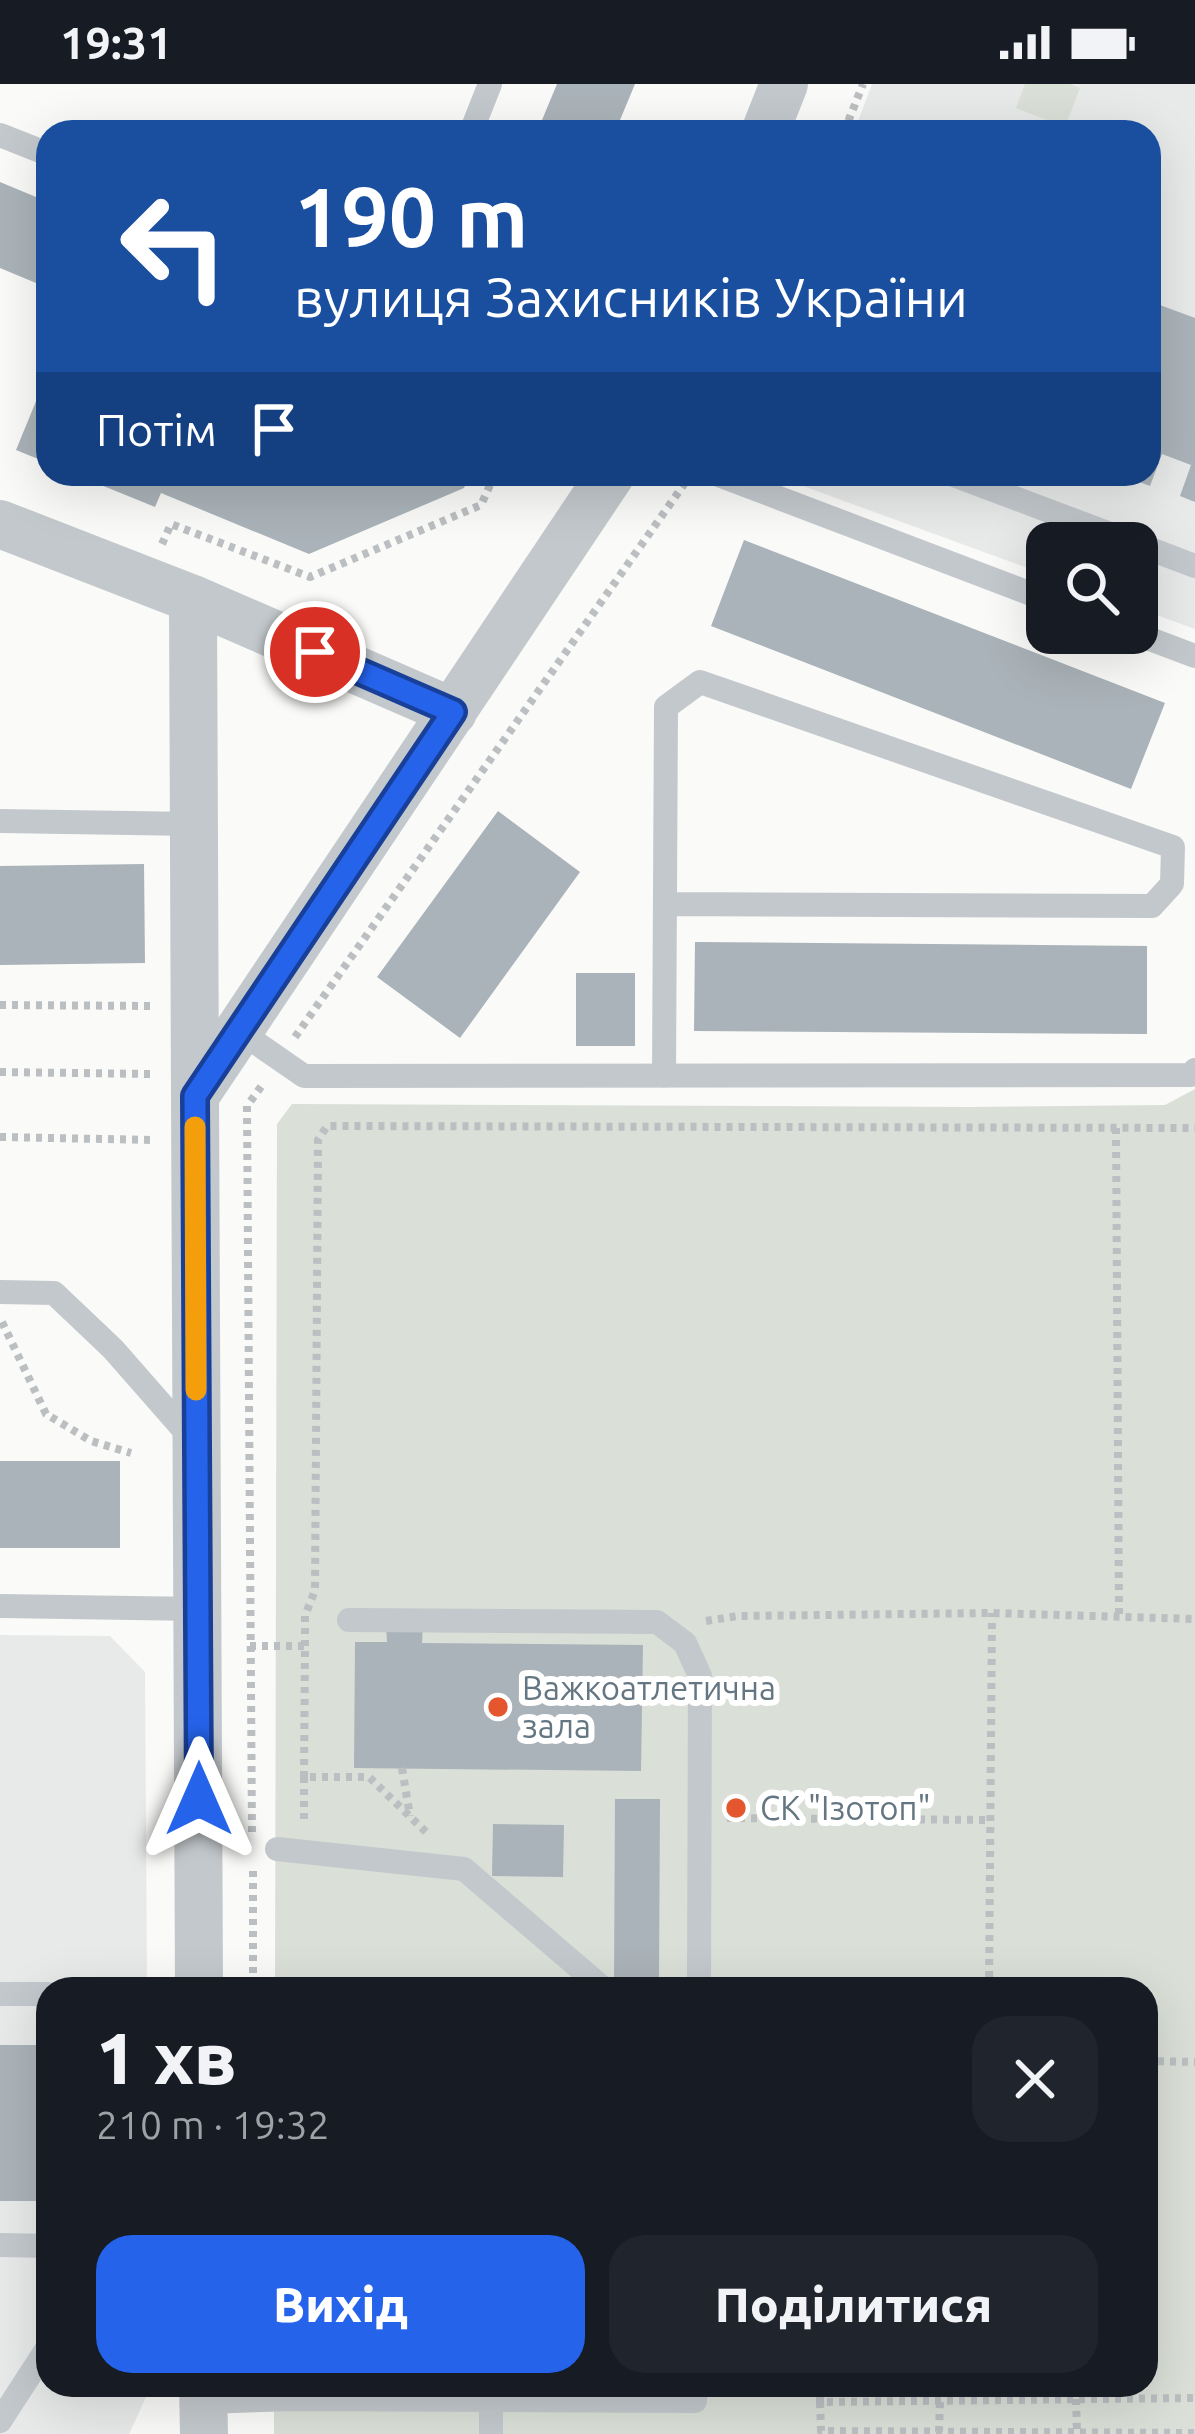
<!DOCTYPE html>
<html lang="uk">
<meta charset="utf-8">
<style>
:root{--surface:#171b24;--page:#20242c;--text:#f1f3f6;--muted:#9ea1a6;--accent:#2563eb}
body{margin:0;font-family:Ubuntu,sans-serif;background:var(--page);color:var(--text);height:100vh;display:flex;flex-direction:column;font-size:45px;white-space:nowrap}
*{box-sizing:border-box;margin:0}
p{font-size:39px;color:var(--muted)}
.icon{flex:none;width:66px;height:66px;fill:none;stroke:currentColor;stroke-width:2;stroke-linecap:round;stroke-linejoin:round}
.map{position:relative;flex:1;overflow:hidden}
.side{position:absolute;left:36px;top:1893px;width:1122px;height:420px;display:flex;flex-direction:column;background:var(--surface);border-radius:36px;box-shadow:0 12px 48px #0002}
.side>*{flex:none}
.guide{position:absolute;left:36px;top:36px;width:1125px;height:366px;border-radius:36px;box-shadow:0 12px 48px #0002;background:#1a4fa0;color:#fff;overflow:hidden}
.controls{position:absolute;left:1026px;top:438px;display:grid;gap:24px}
.controls a{display:grid;place-items:center;width:132px;height:132px;border-radius:24px;background:var(--surface);box-shadow:0 12px 48px #0002;font-size:60px}
.pin{position:absolute;display:grid;place-items:center;width:102px;height:102px;color:#fff;margin:-51px;border:6px solid #fff;border-radius:50%;box-shadow:0 3px 12px #0007}
.me{position:absolute;width:132px;margin:-66px;rotate:0deg;stroke-linejoin:round;filter:drop-shadow(0 0 9px #0008)}
.turn{display:flex;align-items:center;gap:42px;height:252px;padding:0 60px;font-size:54px}
.turn .icon{width:156px;height:156px;stroke-width:2.5}
.turn b{display:block;font-size:84px;line-height:102px}
.then{display:flex;align-items:center;height:114px;padding:0 60px;background:#0003;gap:24px;font-size:45px}
.round{display:grid;place-items:center;flex:none;width:126px;height:126px;border-radius:36px;background:var(--page)}
.summary{display:flex;align-items:center;justify-content:space-between;height:204px;padding:0 60px}
h1{font-size:72px;font-weight:800;line-height:90px}
.cta{display:flex;gap:24px;margin-top:auto;padding:24px 60px}
.cta a{flex:1;height:138px;border-radius:36px;background:var(--accent);color:#fff;font-size:48px;font-weight:800;line-height:138px;text-align:center}
.cta a+a{background:var(--page);color:var(--text)}
.status{display:flex;justify-content:space-between;align-items:center;height:84px;padding:0 60px;background:var(--surface);direction:ltr}
.status svg{height:33px;fill:currentColor}
.map>svg:first-child{display:block}
</style>
<div class="status"><b>19:31</b><svg viewBox="0 0 49 12"><path d="M0 12V9h3v3zM5 12V6h3v6zM10 12V3h3v9zM15 12V0h3v12zM26 1h20v11H26zM47 4h2v5h-2z"/></svg></div>
<div class="map">
<svg width="1195" height="2350" viewBox="0 0 1195 2350">
<rect width="100%" height="100%" fill="#fafaf8"/>
<path fill="#e8e9e9" d="M872,0H1195V545L1137,524V459H1047V491L770,390H1149V48H854Z
M0,1551L110,1552L145,1588L147,1905H48V2301H148V2309L129,2350H0Z"/>
<path fill="#dadfd7" d="M1025,0H1070L1080,4L1065,43L1016,24Z
M1195,1005V2350H274V2301H1146V1905H275L277,1040L292,1020L969,1023L1165,1021Z"/>
<path fill="#aab3b9" d="M557,0H635L615,48H537Z
M0,98L48,118V204L0,184Z
M1149,217L1195,234V418L1180,412L1191,381L1162,370L1150,402L1118,390H1149Z
M48,288V379L16,366Z
M74,390H470L464,404L309,470L161,409L155,423Z
M744,456L1165,619L1131,705L711,542Z
M498,727L580,788L460,954L377,893Z
M144,780L145,879L0,881V782Z
M695,858L1147,862V950L694,947Z
M576,889H635V962H576Z
M0,1377H120V1464H0Z
M386,1540H423L422,1559L643,1561L641,1687L354,1684L355,1558H387Z
M615,1715H660L659,1895H614Z
M493,1740L564,1741L563,1793L492,1792Z
M0,1961H48V2117H0Z"/>
<g fill="none" stroke-linecap="round" stroke-linejoin="round">
<path stroke="#bbbfc2" stroke-width="8" stroke-dasharray="6 6" stroke-linecap="butt" d="M844,48L863,0
M162,460L171,440L310,493L481,421L495,390
M0,921L154,922
M295,953L687,396
M0,988L151,990
M1116,1044L1119,1531
M0,1053L154,1056
M2,1238L46,1330L91,1357L131,1369
M706,1537L738,1532L992,1529L1195,1535
M250,1562H305L304,1693H369L428,1750
M305,1562V1532L315,1506L318,1056L327,1042L1195,1044
M402,1684L410,1732
M304,1693V1740
M727,1734L990,1736
M252,1748L247,1022L263,1000
M253,1787V1905
M989,1905L992,1529
M1146,1977L1195,1978
M820,2301V2318L1195,2314
M1076,2315L1077,2348
M820,2318L821,2347L1195,2349
M939,2348L940,2317"/>
<path stroke="#c3c8cc" stroke-width="24" d="M471,48L490,0
M0,51L48,70
M716,390L1047,516
M951,390L1134,459
M1137,460L1195,482
M1134,549L1195,572
M0,737L194,740
M239,947L304,992L1191,991L1195,986
M664,992L666,623L700,598L1173,763L1172,800L1152,822L665,820
M0,1208L54,1209L113,1265L191,1354
M0,1522L198,1525
M349,1536L657,1538L685,1559L700,1592L699,1905
M277,1765L464,1785L604,1905
M0,1910H48
M0,2161L48,2162
M491,2316V2350
M203,2318L291,2315L695,2317V2301
M0,2337L48,2263"/>
<path stroke="#c3c8cc" stroke-width="48" d="M765,48L784,0
M0,440L193,515L453,628
M193,515L195,1012
M199,1905L195,1012L611,390
M203,2301L204,2350"/>
</g>
<g fill="none" stroke-linecap="round" stroke-linejoin="round">
<g stroke="#184099" stroke-width="30">
<path id="route" d="M199,1715L195,1012L453,628L315,568"/>
</g>
<use href="#route" stroke="#2563eb" stroke-width="21"/>
<path stroke="#f59e0b" stroke-width="21" d="M195,1043L196,1306"/>
</g>
<g fill="#e4572e" stroke="#fff" stroke-width="4.5">
<circle cx="498" cy="1623" r="12"/>
<circle cx="736" cy="1724" r="12"/>
</g>
<g text-anchor="middle" stroke-width="12" stroke-linejoin="round" paint-order="stroke">
<g font-size="33" fill="#657683" stroke="#fff" text-anchor="start">
<text x="522" y="1616">Важкоатлетична<tspan x="522" dy="38">зала</tspan></text>
<text x="760" y="1736">СК "Ізотоп"</text>
</g>
</g>
</svg>
<div class="controls">
<a><svg class="icon" aria-label="search" viewBox="0 0 24 24"><circle cx="10" cy="10" r="6"/><path d="M15 15l6 6"/></svg></a>
</div>
<div class="pin" style="left:315px;top:568px;background:#d93025"><svg class="icon" aria-label="arrive" viewBox="0 0 24 24"><path d="M6 21V4h12l-3 4 3 4H6"/></svg></div>
<svg class="me" style="left:199px;top:1715px" viewBox="-20 -20 40 40"><path d="M0-17L14 15 0 8-14 15z" fill="#2563eb" stroke="#fff" stroke-width="4"/></svg>
<div class="guide">
<div class="turn"><svg class="icon" aria-label="left" viewBox="0 0 24 24"><path d="M17 20v-9H6M10 6l-5 5 5 5"/></svg><div><b>190 m</b>вулиця Захисників України</div></div>
<div class="then">Потім<svg class="icon" aria-label="arrive" viewBox="0 0 24 24"><path d="M6 21V4h12l-3 4 3 4H6"/></svg></div>
</div>
<section class="side">
<div class="summary"><div><h1>1 хв</h1><p>210 m · 19:32</p></div><a class="round"><svg class="icon" aria-label="close" viewBox="0 0 24 24"><path d="M6 6l12 12M18 6L6 18"/></svg></a></div>
<div class="cta"><a>Вихід</a><a>Поділитися</a></div>
</section>
</div>
